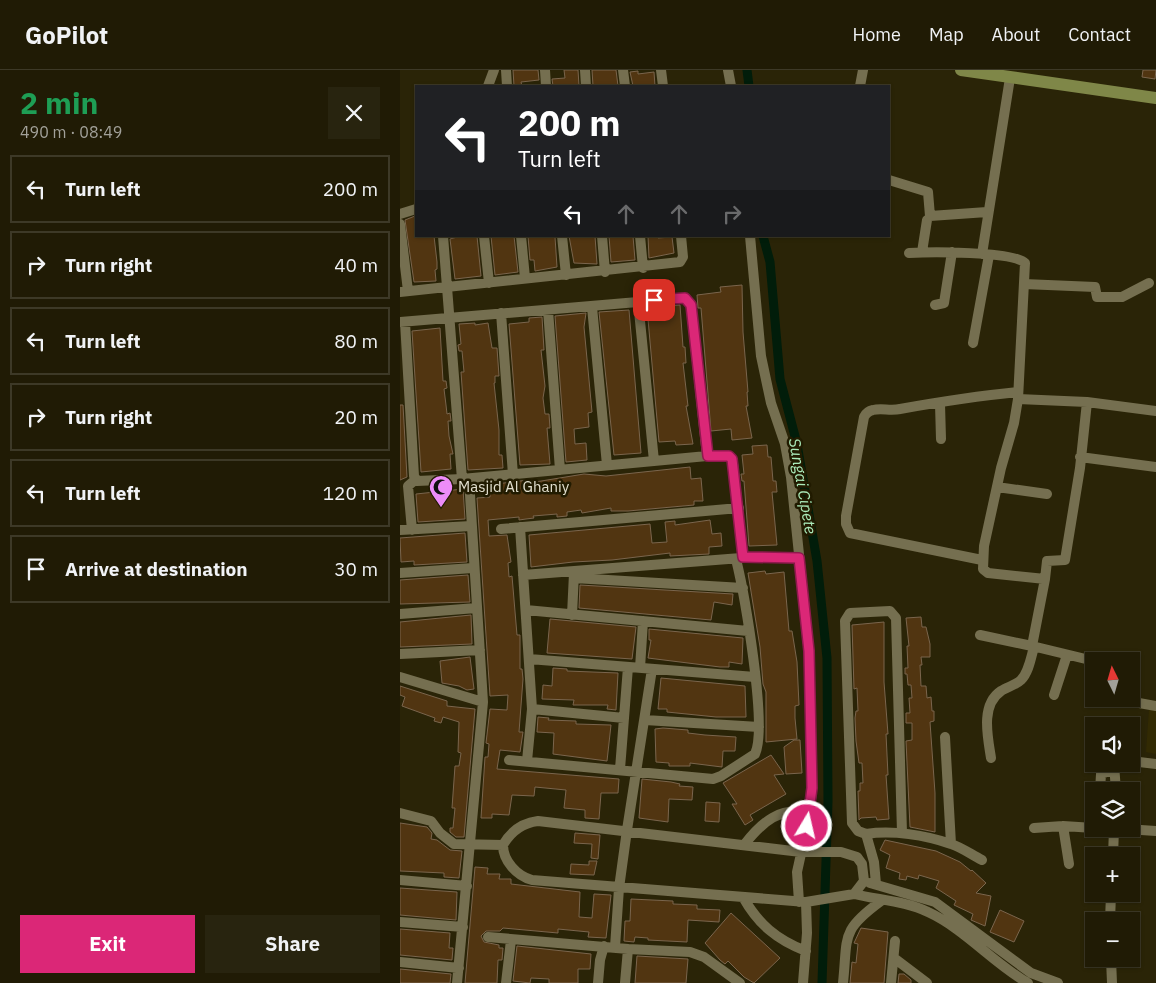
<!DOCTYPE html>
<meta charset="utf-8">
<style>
:root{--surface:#201b05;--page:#28240f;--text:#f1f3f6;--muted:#a2a19a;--line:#3d3927;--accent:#db2777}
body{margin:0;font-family:"IBM Plex Sans",sans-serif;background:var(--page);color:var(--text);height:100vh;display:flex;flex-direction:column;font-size:19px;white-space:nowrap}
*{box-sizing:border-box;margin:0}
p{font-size:16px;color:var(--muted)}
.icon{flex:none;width:28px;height:28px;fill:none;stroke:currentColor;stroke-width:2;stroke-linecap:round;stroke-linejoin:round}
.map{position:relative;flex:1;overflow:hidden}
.panel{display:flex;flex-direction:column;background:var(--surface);width:400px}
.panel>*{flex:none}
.guide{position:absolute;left:15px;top:15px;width:475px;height:152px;border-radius:0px;box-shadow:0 1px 4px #0004,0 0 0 1px var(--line);background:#202124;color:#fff;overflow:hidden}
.needle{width:32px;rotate:355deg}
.fabs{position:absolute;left:685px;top:582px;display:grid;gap:10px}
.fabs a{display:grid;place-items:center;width:55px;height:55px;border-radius:0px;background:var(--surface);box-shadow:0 1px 4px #0004,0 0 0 1px var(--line);font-size:25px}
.pin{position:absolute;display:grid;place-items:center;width:42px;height:42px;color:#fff;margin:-21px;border-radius:10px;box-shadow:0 2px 8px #0006}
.me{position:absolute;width:55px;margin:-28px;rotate:9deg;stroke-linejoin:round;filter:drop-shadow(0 0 4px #0008)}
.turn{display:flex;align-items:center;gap:18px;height:105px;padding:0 20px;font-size:22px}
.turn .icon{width:65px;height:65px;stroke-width:2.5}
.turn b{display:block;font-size:35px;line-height:42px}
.lanes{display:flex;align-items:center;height:48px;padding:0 20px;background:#0003;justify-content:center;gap:25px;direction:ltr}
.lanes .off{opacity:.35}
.round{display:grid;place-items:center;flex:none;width:52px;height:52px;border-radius:0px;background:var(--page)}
.summary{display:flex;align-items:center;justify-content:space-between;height:85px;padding:0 20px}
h1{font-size:30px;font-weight:700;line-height:38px;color:#1e9e55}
.primary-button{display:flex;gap:10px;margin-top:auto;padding:10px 20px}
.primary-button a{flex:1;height:58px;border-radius:0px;background:var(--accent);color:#fff;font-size:20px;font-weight:700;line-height:58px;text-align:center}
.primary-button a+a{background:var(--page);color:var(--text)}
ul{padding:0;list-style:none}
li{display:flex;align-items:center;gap:15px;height:68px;margin:0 10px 8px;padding:0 10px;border:2px solid var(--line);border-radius:0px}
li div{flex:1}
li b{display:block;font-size:19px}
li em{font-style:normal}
header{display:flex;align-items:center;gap:30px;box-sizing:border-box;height:70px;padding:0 25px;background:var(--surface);border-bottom:1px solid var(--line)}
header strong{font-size:24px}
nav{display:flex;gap:28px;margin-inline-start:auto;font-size:18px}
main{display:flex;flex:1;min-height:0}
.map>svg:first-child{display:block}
</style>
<header>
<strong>GoPilot</strong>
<nav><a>Home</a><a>Map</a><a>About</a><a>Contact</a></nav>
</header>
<main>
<section class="panel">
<div class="summary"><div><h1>2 min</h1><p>490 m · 08:49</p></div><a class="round"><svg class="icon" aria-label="close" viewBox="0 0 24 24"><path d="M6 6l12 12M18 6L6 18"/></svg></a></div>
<ul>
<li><svg class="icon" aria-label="left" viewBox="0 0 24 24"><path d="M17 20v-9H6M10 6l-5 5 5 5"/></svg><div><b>Turn left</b></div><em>200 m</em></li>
<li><svg class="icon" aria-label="right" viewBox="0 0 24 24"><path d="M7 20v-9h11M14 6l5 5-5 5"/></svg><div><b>Turn right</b></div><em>40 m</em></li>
<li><svg class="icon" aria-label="left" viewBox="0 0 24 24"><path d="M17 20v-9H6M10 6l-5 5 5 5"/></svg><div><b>Turn left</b></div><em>80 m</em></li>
<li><svg class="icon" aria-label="right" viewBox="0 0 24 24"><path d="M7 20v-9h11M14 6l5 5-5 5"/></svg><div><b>Turn right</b></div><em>20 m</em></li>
<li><svg class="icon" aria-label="left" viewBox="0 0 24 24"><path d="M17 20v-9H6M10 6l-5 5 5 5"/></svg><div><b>Turn left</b></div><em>120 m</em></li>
<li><svg class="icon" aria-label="arrive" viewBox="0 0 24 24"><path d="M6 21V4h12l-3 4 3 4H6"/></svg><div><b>Arrive at destination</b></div><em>30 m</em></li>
</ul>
<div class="primary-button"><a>Exit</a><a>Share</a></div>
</section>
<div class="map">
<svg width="756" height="913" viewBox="0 0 756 913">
<rect width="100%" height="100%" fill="#2a2407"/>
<path fill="#322a03" d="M749,639L756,641V684L746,682Z"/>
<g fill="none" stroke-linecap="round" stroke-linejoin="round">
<path stroke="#011d0a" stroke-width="9" d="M347,0L349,16
M363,166L370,192L380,309L397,374L417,491L427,588L428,731L422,913"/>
</g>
<path fill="#513511" stroke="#7a654d" d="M113,0H138L139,10L121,12L122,16H114Z
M164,0H178L179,16H153L152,9L165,8Z
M192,0H216L218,16H193Z
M743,0H756L755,9L742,7Z
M238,1V4L254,2L255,16H233L230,2Z
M15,146L16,167L34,166L37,192V199L35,200L36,211L14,212L5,150Z
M61,166H77L81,206L55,209L50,169Z
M91,166H114L118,202L95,205Z
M128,166L155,167L157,197L135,201L134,190H130Z
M169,166H195L197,194L174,193Z
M209,166H233L235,190L211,192Z
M248,166H258V168L272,167L274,183L249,188Z
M342,215L343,262L348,322H347L348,336H346L352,368L332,370L331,359L311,361L301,238H298L297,225L321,222L320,217Z
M280,235L283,277H285L286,293H283L288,336H286L293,374L276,375L275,371L259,372L247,238Z
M229,240L241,383L214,385L199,242Z
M186,243L184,257L192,342L188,343L189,357L174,359L175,374L186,373L187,390L166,392L155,246Z
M142,247L144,280H141L145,316L143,328L145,344H149L150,358H147L150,394L120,395L109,254L129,252V248Z
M75,253V255L88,253L92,278H97L99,306H95V313H94L99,360V385H102L103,398L68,400L61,302H64L62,281H59L58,275L61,274L59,254Z
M40,258L43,311H46L47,318L44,319L46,335L47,344L50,343L51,351H48L49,366L53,384H50L51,399L21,402L12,261Z
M0,335H3L7,407L0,410Z
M367,375L368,387H371L373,411H376L377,422H372L377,475L349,476L344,411H342L341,404H344L342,385L353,384L352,376Z
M290,397L291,409L301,408L303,431H294V435L228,441H211V438L182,443L181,440L167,442V446L157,447V444L133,446L134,448L126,449L119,450V447L88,450L89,466L107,465L111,492L108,493L109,507L112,506L117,565H120V599H122L123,609L119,662H123L120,682L100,680L97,699L219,709L218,723H201L199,749L185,748V740L164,738L166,720L135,717L134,726L112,725L109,745L92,744V748H81L85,687H88L89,674L86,673L90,639L107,640L108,625L90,626L77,428L90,427L89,415L104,413L128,410L129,413L184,404L206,406Z
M63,419L65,449L18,452L16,424Z
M310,450L312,464L321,463L322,476L309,477V484L270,486V483L212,490L173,492L131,497L129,465L250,454L252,473L267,472L265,452L275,451V455Z
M65,463L67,492L14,495V491L1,492L0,468Z
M365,501L366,504L384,502L389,561H392L397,592L399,635L395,636V648L397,669L366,672V622L363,614L360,577L348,503Z
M68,505L70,532L0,534V510Z
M180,515L333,524L332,535L314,532L311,550L179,538Z
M71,545L72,574L0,577V552Z
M521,547L522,557H526L530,574V587H521L522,595H520L521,616H526L527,628L531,627L532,641H534V651L530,652L535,723V762L510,757L506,671L512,670V653H506V643H510L509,628H512L511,615H508L507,604H505V598H508L507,576H509L506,548Z
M150,549L236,557L232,589L147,583Z
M484,552V612L488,664H486L488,705H486L489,749L477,750L476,747L461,748L459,750L458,721H460V713H463L462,693H459L456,671L455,648L456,641H458L457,618L454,619L452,555Z
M249,559L343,568L342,594L329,592V597H320L248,588L251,570H249Z
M70,587L74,619L67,620L59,616L42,613L40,591Z
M153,598L167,599V601L218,603L216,640L207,639L208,635H173L174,630L142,629L143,615L152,616Z
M261,608L345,616L346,647H316L267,642V639H258Z
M0,616L47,631V636L75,639L64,767H56L50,762V758H53L55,738H52L55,696H59L61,683L58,682L59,652L43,647L41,653L34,651L35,648L2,636L5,627L0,625Z
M138,647L149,648L148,650L176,651V654L211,655L207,691L153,684L154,663L137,662Z
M263,658L288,660V663L305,665L336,667L335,681H323L322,697L290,693V696H269V693L256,692L255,659Z
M394,670H400L402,703L386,704L384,677Z
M371,685L384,704L374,705L386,724L350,745L353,750L345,755L332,734H337L323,713Z
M242,709L271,712L280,714L279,716L293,717L292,730L269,729L268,752L239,748Z
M306,732L320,733L319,752L305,751Z
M0,753L27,757L32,763L31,769L37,770L50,780L62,781L59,808L44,807V803L0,801Z
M175,763L200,765L198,789L191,788L192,774L174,773Z
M485,770L536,781L560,792L571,801L572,800L586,813L576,823L591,826L585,856L571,850L573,844L554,835L556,831L536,818L539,811L519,805L518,809L507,806L506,810L499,809L500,803L486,798L490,785L480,780Z
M189,791H197L194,805L170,804L171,794L189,795Z
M75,797L88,798L87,804H100L99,809H111V814L180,822L179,847L192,848L194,824L211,825L206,868L188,867L189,862L158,859V863L103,858L100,861H86L81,866L84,872L99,875V878H103L102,890H98L97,913H65Z
M0,818L57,822L56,850L0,845Z
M231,829L273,831V834L297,835V839L320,840L319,852L288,850L287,872L248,870V868L235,867L234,872L224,871L225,851H230Z
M600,840L624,851L614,872L590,862Z
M331,843L380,888L354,913L344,907L328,891L325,894L320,890L305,873Z
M461,858L488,862L484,913H450L452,892L456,893L458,874L454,873Z
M0,859L50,863L49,878H53L52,890L0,885Z
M117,876L191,884L190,899H178V913H149V909L131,908L130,913L113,911Z
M237,886L288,889L286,913H235Z
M0,899L51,904L50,913H0Z
M499,904H504L511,910V913H498Z"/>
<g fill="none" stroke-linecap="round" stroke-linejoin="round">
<path stroke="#756f50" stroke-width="10" d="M106,0L107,16
M145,0L146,16
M185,0L186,16
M223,0L225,16
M261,0L263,16
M328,0L331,16
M88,16L94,0
M460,16L463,0
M489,110L528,122L530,146L587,142
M0,144L16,139
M0,154L8,221
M43,166L62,409
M84,166L89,213
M121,166L125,208
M162,166L166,205
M202,166L205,202
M240,166L243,198
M350,166L361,286L371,333L385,374L391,407L409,581L412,718L410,743L397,802L399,832
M522,182L527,150
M509,183C529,182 613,181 625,193L618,329L614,353L601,398L584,476L583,499L588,503L645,509L632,576L694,591
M582,184L610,8
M624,214L695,217L697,227H722L749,213
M0,222L280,192L283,187L281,166
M238,231L254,391
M535,235L544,233L552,182
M192,237L207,395
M148,240L160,400
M101,243L113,405
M0,252L285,228L291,235L307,386
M5,252L14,406L17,411L62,409L307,386H329L333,393L343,487L399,488
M573,273L589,185
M618,329L687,332L756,341
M540,334L541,369
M680,387L756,397
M597,417L647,424
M120,457L132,639L127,691
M101,459L339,438
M0,460L71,456
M12,460L8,416L15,410
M582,490L450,463L446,454V446L464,347C466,343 468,341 473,340C481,338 491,341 500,339C539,332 578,326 618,322
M0,503L73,498
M123,505L341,488
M174,508L343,518
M645,509L647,491L665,490L680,398L687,332
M126,540L348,561
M0,544L76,538
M172,545L174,503
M580,565L632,576
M0,584L80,580
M129,589L355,607
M240,598L243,551
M0,607L83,632
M654,625L667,585
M717,629L756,636
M132,639L224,648
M245,650L359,657
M545,667L551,774
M591,688C588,668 580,635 601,621C607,617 616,615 621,610C629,602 631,587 634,577
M109,690L313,709L321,706L355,684C368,657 344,522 336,489
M731,691L756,694
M714,694L716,721
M220,699L228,597
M700,721L701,704L714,699
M0,743L31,751L40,763L54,774L103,775
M138,751L401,782H441L457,787L462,794L464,811L454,824L406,832L132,810C117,806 103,791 103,775C111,761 122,753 138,751Z
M663,756L669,794
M634,758L663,756L694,758
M726,759L756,761
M466,764C493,760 525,765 551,774C561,777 572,785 582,790
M344,775C362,752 380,736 410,743
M713,786L714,759
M0,810L67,816
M470,813L535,832L631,903L658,913
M476,814L474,792L466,764L458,761L452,753L445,551L450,543L490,541L496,548L502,763
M454,824C478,830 506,831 528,842C565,859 593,893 628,913
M343,827C358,854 377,870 406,881
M710,851L711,824
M0,852L63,857
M88,867L228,879L290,882L304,887L340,913
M215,877L219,818L227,760L252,599
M494,888L527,913
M711,889L712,913
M0,892L59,898
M57,913L83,632L69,409
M106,913L111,870
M198,913L200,890L204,876
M225,913L228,879
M403,913L407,863L406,832
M443,913C448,866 440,861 481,831
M491,913L495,871"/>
<path stroke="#7f8748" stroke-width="12" d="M561,0L756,28"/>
</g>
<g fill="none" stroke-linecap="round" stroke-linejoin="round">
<g stroke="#8e194d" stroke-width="12">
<path id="route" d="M254,230L285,228L291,235L308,386H329L332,389L343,487L399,488L409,581L412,718L407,756"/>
</g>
<use href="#route" stroke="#db2777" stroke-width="9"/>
</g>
<defs>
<g id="mosque-pin" transform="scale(1.25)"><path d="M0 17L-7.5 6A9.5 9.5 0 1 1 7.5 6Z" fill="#ed8cf9" stroke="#211b00"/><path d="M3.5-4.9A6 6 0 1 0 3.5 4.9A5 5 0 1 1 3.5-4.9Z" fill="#111"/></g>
</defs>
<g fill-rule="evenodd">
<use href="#mosque-pin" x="41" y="417"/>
</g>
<g text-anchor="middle" stroke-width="5" stroke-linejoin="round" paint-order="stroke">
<g font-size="15" fill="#e3e0cf" stroke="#211b00" text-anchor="start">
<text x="58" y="422">Masjid Al Ghaniy</text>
</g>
<g font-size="16" font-style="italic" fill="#aaeab9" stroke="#211b00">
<text transform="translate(403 416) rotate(80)" y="6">Sungai Cipete</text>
</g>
</g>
</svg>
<div class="fabs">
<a><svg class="needle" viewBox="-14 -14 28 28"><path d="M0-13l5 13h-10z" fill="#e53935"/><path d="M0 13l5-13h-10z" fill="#a2a19a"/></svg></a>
<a><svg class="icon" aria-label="sound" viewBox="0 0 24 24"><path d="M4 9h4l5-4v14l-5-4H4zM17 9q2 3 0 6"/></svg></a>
<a><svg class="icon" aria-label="layers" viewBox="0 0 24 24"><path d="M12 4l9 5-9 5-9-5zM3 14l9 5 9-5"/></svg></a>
<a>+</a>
<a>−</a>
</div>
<div class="pin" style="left:254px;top:230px;background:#d93025"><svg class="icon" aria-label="arrive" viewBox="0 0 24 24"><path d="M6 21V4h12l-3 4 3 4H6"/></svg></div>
<svg class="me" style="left:407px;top:756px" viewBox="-20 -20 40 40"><circle r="17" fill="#db2777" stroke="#fff" stroke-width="3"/><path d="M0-11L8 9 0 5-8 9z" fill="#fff"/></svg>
<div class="guide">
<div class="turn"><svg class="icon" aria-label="left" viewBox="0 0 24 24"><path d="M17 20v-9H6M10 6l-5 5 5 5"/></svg><div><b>200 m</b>Turn left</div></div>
<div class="lanes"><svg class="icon" aria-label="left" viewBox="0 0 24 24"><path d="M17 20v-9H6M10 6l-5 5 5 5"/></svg><svg class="icon off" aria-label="ahead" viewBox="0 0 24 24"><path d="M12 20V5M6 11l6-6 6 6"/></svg><svg class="icon off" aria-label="ahead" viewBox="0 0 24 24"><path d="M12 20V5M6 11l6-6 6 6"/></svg><svg class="icon off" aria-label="right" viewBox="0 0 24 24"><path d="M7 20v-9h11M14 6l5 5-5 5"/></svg></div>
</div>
</div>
</main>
